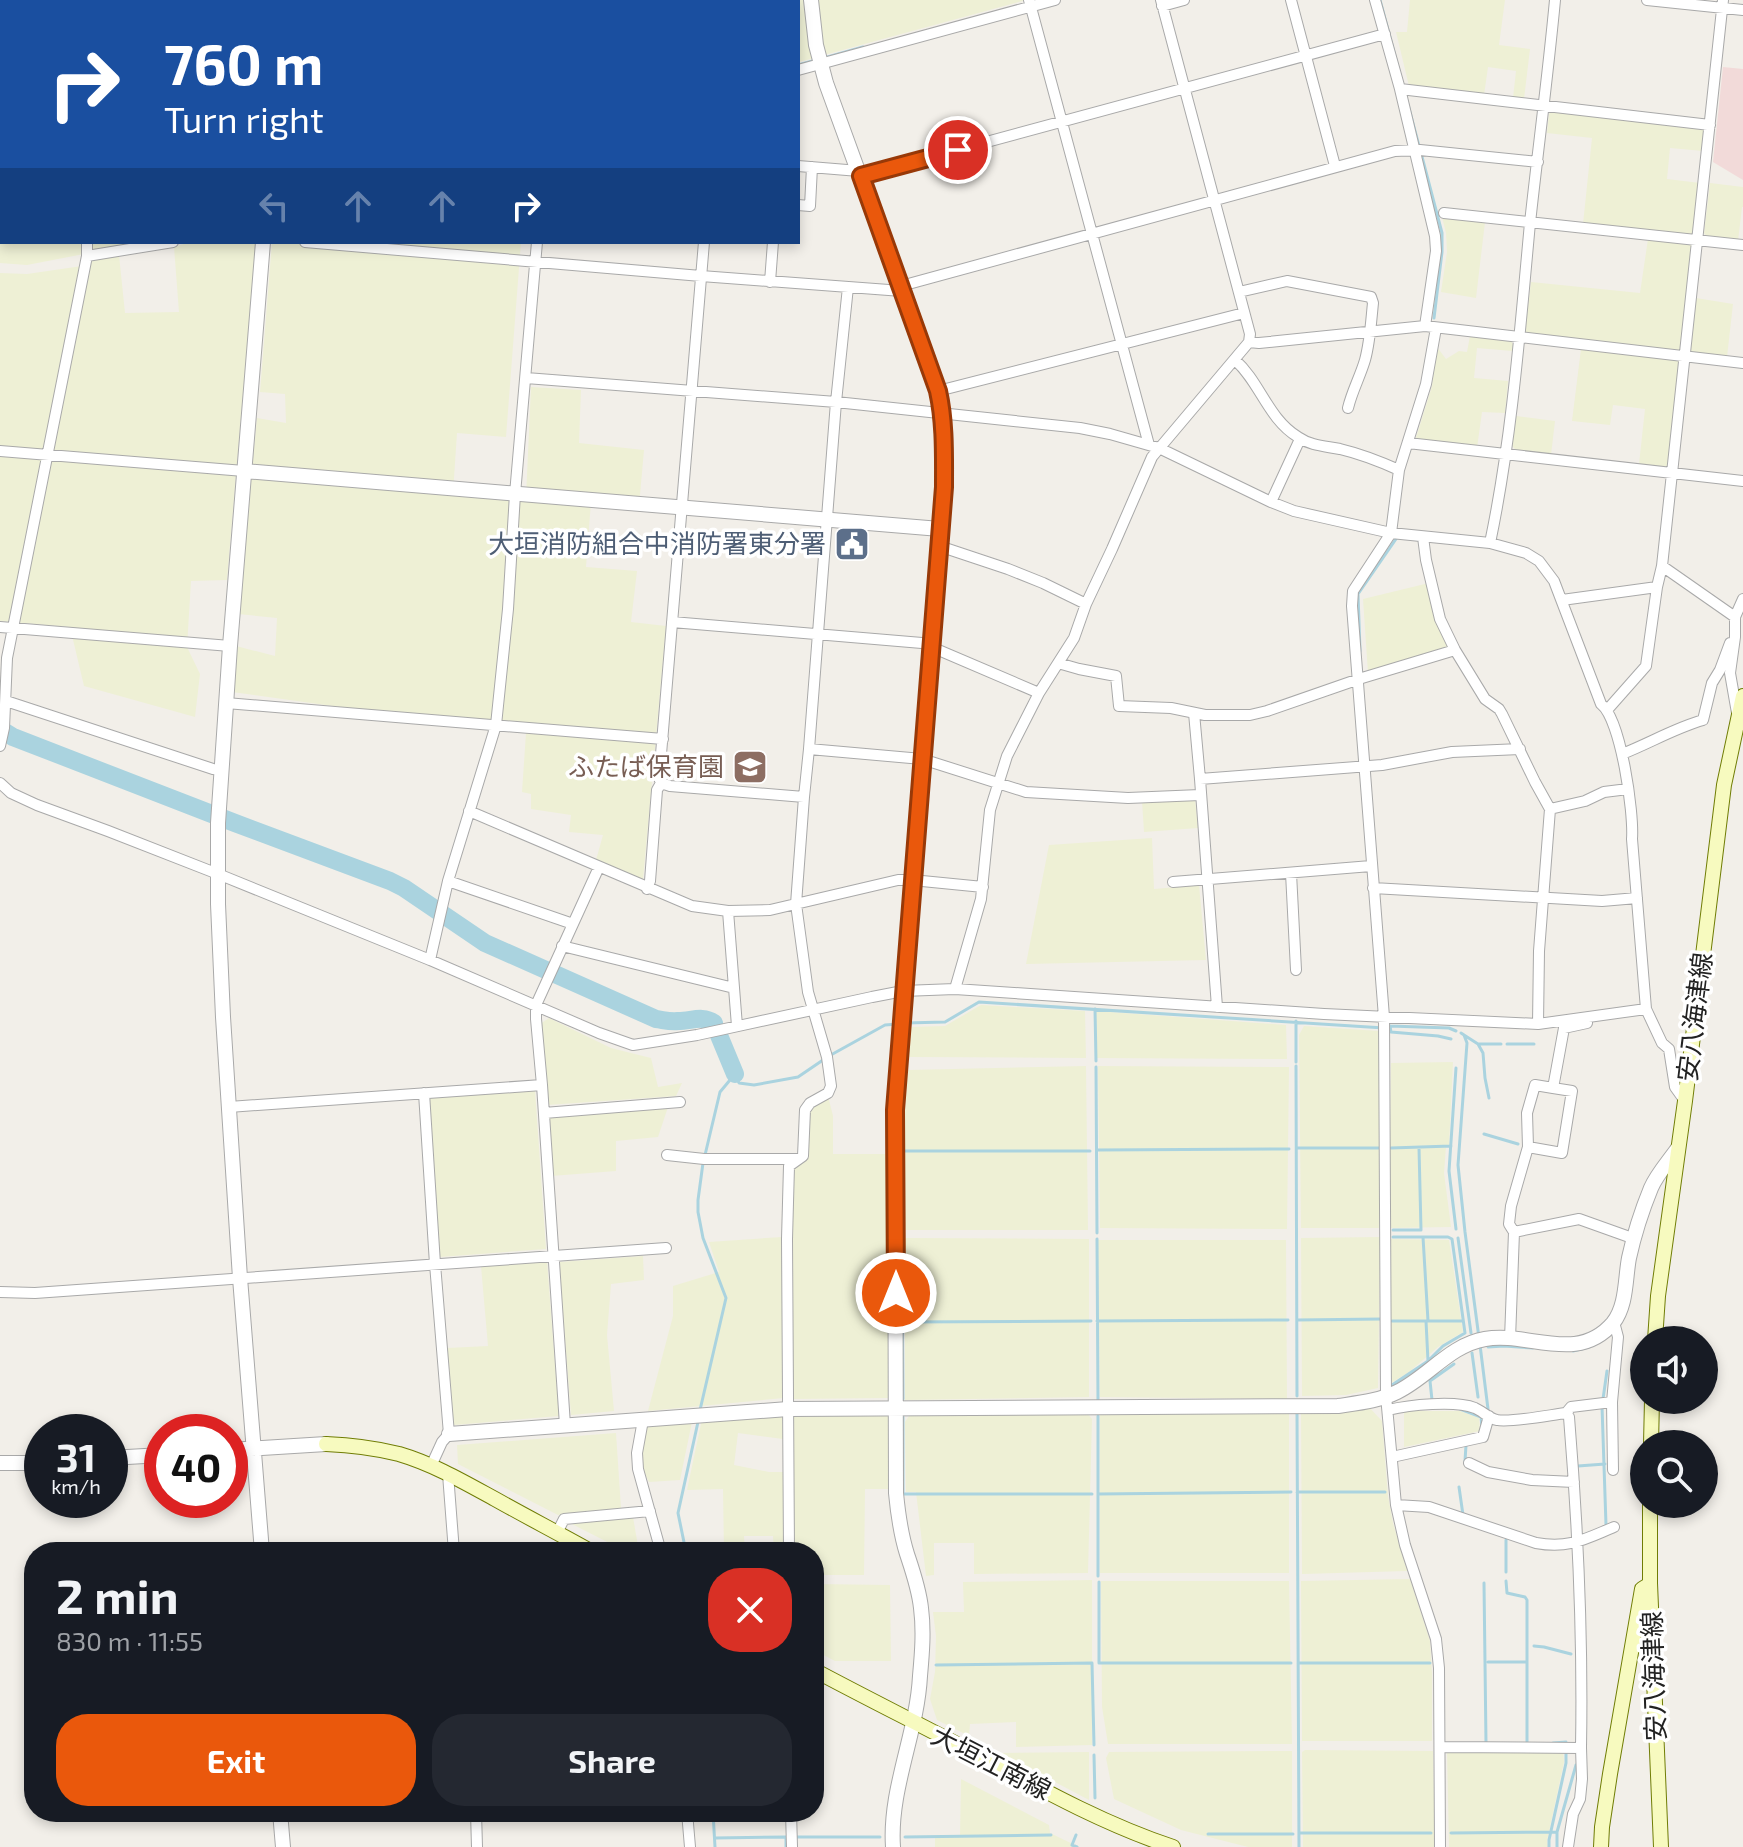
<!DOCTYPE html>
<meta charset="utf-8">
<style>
:root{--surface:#171b24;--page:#242831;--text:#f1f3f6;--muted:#9ea1a6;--accent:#ea580c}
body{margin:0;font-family:"Exo 2","Noto Sans JP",sans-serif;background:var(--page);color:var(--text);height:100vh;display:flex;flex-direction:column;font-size:30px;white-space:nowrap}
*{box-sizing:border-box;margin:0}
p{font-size:26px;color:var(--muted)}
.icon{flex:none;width:44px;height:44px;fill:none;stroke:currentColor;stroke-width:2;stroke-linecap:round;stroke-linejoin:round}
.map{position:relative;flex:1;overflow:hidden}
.panel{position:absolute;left:24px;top:1542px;width:800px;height:280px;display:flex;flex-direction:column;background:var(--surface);border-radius:32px;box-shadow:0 4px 12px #0003}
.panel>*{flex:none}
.top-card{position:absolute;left:0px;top:0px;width:800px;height:244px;box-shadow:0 4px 12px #0003;background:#1a4fa0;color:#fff;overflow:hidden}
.controls{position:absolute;left:1630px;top:1326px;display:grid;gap:16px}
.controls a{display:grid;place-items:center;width:88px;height:88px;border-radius:50%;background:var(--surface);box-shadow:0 4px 12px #0003;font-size:40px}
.speed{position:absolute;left:24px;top:1414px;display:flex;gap:16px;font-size:40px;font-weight:700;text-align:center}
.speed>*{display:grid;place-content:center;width:104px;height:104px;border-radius:50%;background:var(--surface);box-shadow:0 4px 12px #0003;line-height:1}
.speed small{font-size:20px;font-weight:400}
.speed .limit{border:12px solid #d22;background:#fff;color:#111}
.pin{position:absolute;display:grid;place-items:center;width:68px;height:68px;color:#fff;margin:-34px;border:4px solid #fff;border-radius:50%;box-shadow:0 2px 8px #0007}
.me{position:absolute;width:88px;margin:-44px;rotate:0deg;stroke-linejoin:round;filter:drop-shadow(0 0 6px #0008)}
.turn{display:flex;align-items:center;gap:28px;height:168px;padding:0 32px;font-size:36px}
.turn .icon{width:104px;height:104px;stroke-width:2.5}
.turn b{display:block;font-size:56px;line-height:68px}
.lanes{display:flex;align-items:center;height:76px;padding:0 32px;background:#0003;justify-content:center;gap:40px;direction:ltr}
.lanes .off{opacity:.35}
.round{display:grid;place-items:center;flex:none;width:84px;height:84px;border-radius:32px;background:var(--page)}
.overview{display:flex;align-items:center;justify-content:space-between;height:136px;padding:0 32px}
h1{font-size:48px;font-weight:700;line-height:60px}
.button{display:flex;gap:16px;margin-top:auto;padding:16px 32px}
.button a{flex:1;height:92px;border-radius:32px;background:var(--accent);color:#fff;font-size:32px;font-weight:700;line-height:92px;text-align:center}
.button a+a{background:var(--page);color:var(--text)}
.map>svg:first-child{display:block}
</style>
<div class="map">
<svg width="1743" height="1847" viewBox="0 0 1743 1847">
<rect width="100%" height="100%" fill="#f2efe9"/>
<path fill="#f2dad9" d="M1723,67L1743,69V180L1713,162Z"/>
<path fill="#eef0d5" d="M62,0H805L815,58L798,62V2H61Z
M816,0H1026L824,55Z
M1410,0H1505L1499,45L1530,49L1524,99L1513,98L1516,71L1488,67L1484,95L1409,86L1396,32H1407Z
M2,107V242H146L27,265L0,263V109Z
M1553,110L1706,129L1703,151L1670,148L1667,179L1700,183L1694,236L1583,224L1592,138L1547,133L1549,114Z
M1710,183L1743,187V207H1742L1738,241L1707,237L1704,233Z
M1442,217L1485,222L1476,298L1441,292L1447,252L1446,233Z
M1648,239L1690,243L1694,247L1682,349L1679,352L1528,336L1525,332L1531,282L1640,293Z
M190,242H256L227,580L191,581L187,647L200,674L195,717L84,686L70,627L0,621V273L27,274L89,265L92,259L119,255L125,313L179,312L174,247Z
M272,242H521L506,437L457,433L453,493L526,497L531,387L581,390L579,443L644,450L639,506L591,502L586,567L637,571L631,622L666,626L643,880L596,860L603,835L569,832L571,815L531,809V794L522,792L526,733L232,692L236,646L275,656L277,618L238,614L257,418L286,423L285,394L260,392Z
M1696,298L1733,304L1727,357L1691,353L1690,349Z
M1470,336L1510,340L1513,344L1512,351L1477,348L1474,378L1508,381L1505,413L1482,412L1477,448L1415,441L1432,386L1437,347L1446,359L1459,351L1467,352Z
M1581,349L1681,359L1668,468L1639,464L1645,409L1613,405L1610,425L1572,421Z
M1516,416L1555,421L1551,455L1518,452L1512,446Z
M1429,583L1450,648L1368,673L1363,599Z
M1195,800L1198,828L1144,832L1142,801Z
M1152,838L1154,889L1199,885L1206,960L1026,964L1049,845Z
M981,1005L1085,1011L1086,1058L909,1057L911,1027L945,1026Z
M1096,1011L1286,1025L1287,1059L1097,1058Z
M549,1018L611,1048L651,1058L658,1087L682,1083L676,1096L547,1105L540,1024Z
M1304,1026L1379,1031V1228H1301L1299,1035Z
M1453,1062L1449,1145L1446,1146L1444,1173L1451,1227L1389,1228L1391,1063Z
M1086,1066L1088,1230H905V1111L908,1070Z
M1098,1066L1289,1067L1287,1229L1100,1228Z
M535,1090L546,1249L440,1257L429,1097Z
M828,1096L833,1116V1154H887L889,1398L793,1399L792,1167L806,1157L808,1110Z
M668,1107L658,1137L616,1141V1171L551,1176L547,1117Z
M782,1237L784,1398L648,1411L673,1316V1286L719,1272L709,1242Z
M1380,1237L1378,1388L1346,1395L1302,1396L1301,1238Z
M905,1238L1089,1239V1397L905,1400Z
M1390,1239L1449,1240L1463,1332L1438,1347L1409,1372L1391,1383Z
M1098,1240H1286L1287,1399L1100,1397Z
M643,1256L644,1280L611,1284L607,1335L614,1411L571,1415L559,1262Z
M547,1261L559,1416L454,1425L447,1348L488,1346L481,1266Z
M1367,1405L1382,1421L1388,1496L1393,1523L1407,1571L1302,1574L1301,1411Z
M1404,1411H1460L1479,1418L1480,1431L1404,1447Z
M792,1413H890L889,1489H865L864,1575H814V1552H792Z
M1087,1413L1092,1419L1088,1573L974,1574V1543H934V1575L926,1576L916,1492H906L905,1422L909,1416L915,1414Z
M1100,1413H1289V1573H1100Z
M782,1415L783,1439L738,1433L734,1465L769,1472H783L784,1552H774L773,1536H744L745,1552H724L723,1489L687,1490L702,1419Z
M692,1422L680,1480L649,1482L643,1470L642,1453L646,1425Z
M616,1433L621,1508L558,1515L458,1464L457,1445Z
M633,1517L639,1552H627L568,1522Z
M1410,1579L1430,1641L1432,1674V1741H1302L1301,1581Z
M1092,1580V1745L1016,1747V1722L970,1724L969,1736L937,1720L930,1699L935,1672L936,1636L933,1612H964L963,1582Z
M1101,1581H1289L1292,1744H1108L1102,1707Z
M814,1584L890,1585L891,1661H835L814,1650Z
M1563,1749L1564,1762L1547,1841L1548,1847H1449L1447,1750Z
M1305,1750L1433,1751L1435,1847H1303L1302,1752Z
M1292,1751V1847H1248L1181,1830L1114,1799L1106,1758L1109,1752Z
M1089,1752V1800L1000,1753Z
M961,1779L1049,1825L1050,1833L1079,1847H935V1837H960Z"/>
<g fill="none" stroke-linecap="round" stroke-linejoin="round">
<path stroke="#aad3df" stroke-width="3" d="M1380,0L1419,146
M824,58L863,47
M798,65L816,60
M1421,153L1442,233V252L1434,318
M1360,651L1358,594L1396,539
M1095,1009L1096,1061
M905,1023L945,1022L979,1002L1384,1028L1390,1026L1449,1028L1456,1031
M1390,1026L1391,1032L1438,1036L1451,1039
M1461,1033L1464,1035L1467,1043L1458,1165L1465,1232L1479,1338
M1464,1035L1478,1044H1501
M1478,1044L1483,1053L1485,1078L1489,1098
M1507,1044H1534
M829,1056L885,1025L898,1024
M906,1060L910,1023
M1296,1062V1021
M1296,1066L1297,1396
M1096,1067L1097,1233
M1456,1068L1449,1171L1456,1229
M1484,1134L1518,1144
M1297,1148H1381
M1391,1148L1451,1146
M1097,1150L1289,1149
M903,1151H1090
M705,1155L720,1092L735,1074L739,1083L754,1085L798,1077L823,1060
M1393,1230H1421L1419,1148
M903,1233V1111L906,1067
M1423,1237L1428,1321
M1458,1238L1471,1333
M1097,1239L1098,1401
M902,1240L903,1399
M1297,1320L1381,1319
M1097,1321L1288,1320
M1392,1321H1463
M1426,1321L1428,1361
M903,1322L1091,1321
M1480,1345L1488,1409
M1488,1347L1504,1346L1533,1348
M1573,1351L1589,1347
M1472,1353L1478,1397
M1392,1385L1428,1361L1443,1346L1465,1333L1452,1239L1448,1237H1393
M1603,1399L1607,1371
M1432,1400L1430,1381L1454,1364
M1602,1406L1606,1525
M1460,1409L1481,1417L1482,1427
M700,1410L726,1298L703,1238L698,1212V1200L703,1163
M1297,1413L1299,1847
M1098,1416V1576
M903,1417V1494H1092
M1465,1461L1466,1445
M1578,1466L1605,1464
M1459,1487L1463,1515
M1297,1492H1385
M1098,1494L1291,1492
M1506,1540V1572
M686,1552L678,1513L698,1422
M1506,1581L1507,1593L1525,1597L1527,1600V1743
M1099,1582V1663H1291
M1484,1583L1486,1743
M1534,1646L1544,1647L1571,1654
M1488,1662H1527
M1298,1663H1430
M936,1665L1092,1663L1094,1745
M1553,1743L1566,1742
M1094,1755L1095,1798
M713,1812L715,1847
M1299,1833H1431
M1451,1833L1557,1832
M1208,1834H1293
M1076,1835L1072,1845L1077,1847
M796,1837H880
M905,1837L1051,1835
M715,1838L786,1837V1847
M1549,1847V1840L1566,1763V1751
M1557,1847V1832L1576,1765"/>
<path stroke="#aad3df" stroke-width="18" d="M0,729L13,737L235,823L390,881L404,888L485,943L656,1019C664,1020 670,1022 678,1021C692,1021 702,1015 714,1023
M718,1033L735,1074"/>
<g stroke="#a9a9a9" stroke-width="12">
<path id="minor" d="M85,0V2
M1029,0L1149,445
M1291,0L1335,166
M1375,0L1400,89L1435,236L1436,251L1425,326
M1647,0L1743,10
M722,2V0
M1162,6L1184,0
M798,70L1055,0
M1400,89L1710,125
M798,166L859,171
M861,176L1385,34
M798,205L810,206L812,167
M1444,213L1743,245
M305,242L701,276L902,291
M87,256L173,242
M770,282L773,242
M901,286L1395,151L1420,150L1538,162
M1239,292L1287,281L1371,297L1373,303C1371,322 1370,342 1365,360C1360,377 1352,391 1348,408
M1249,342L1259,343L1425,326L1743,363
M1235,360C1260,382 1268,419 1298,437C1311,446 1325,446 1340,449C1361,454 1379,461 1399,470L1391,533L1353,591L1352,606L1384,1017L1386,1396L1396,1505L1405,1545L1436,1639L1439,1668L1440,1847
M526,378L836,402L1080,428L1110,434L1159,448L1271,502L1294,511L1391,533L1490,543L1526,553L1539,561L1554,581L1601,704C1621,719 1634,813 1632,839L1646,1009L1662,1043L1669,1049L1675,1087L1685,1101
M938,391L1244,313
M1408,443L1743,481
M0,451L244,471
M1399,470L1426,384L1436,328
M1271,502L1300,439
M1423,537L1426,560L1440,619L1455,650L1485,699L1499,709L1502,714L1535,782L1550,809L1585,801L1604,792L1628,789
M1490,543C1512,438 1520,330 1530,223C1538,149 1548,75 1555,0
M939,546L1008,569L1043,583L1086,604
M1662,566L1735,617V637L1730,673L1737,713
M1562,600L1657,587L1662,566L1723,0
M1735,617L1743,599
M672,622L922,643L1039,693
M0,627L230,646
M1058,663L1079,669L1116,676L1119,706L1171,708L1205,715H1250L1267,711L1362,678L1455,650
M6,701L213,769L221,770
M226,703L663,739
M1608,709L1646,666L1657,587
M1194,713L1200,779
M0,746L4,728L7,658L87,256V242
M809,749L836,402L848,287
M1622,754C1650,743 1675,728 1703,720L1712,683L1720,670L1730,643
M0,783L11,793L37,805L108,831L218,874L430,960L599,1033L633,1045L697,1035L872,997L903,991L955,989L1324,1014L1538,1024L1646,1009
M661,783L670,786L804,797L809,749L922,759L1026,792L1128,798L1200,795
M469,811L692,906L728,911L770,910L898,880H912L983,887
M1291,873L1296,970
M448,881L573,924
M1173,882L1371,866
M1373,888L1602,901L1637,898
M647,889L650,881L657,790L661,783L659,778L704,242
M728,911L737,1026
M562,946L734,988
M430,960L448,881L496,725L508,609L515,494L537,242
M955,989L981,899L990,810L1007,756L1039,693L1074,638L1086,604L1112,549L1152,457L1249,342L1250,334L1161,0
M1217,1007L1200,779L1382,765L1452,752L1520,749
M1538,1024L1539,951L1550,809
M542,1085L536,1019V1005L599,867
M424,1093L435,1264L449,1434L442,1442L431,1466
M229,1107L542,1085L565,1425
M544,1113L680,1102
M1528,1147L1562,1153L1572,1091L1553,1088L1564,1028L1587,1023
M667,1155L704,1159H797
M1514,1232L1579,1219L1635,1239
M0,1292L35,1293L666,1248
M1510,1339L1514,1232L1509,1224L1511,1206L1528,1147L1527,1113L1535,1085L1553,1088
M1388,1410C1409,1405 1455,1400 1475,1408C1482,1411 1490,1419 1497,1420C1510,1423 1550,1415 1566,1413L1571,1407L1612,1402
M643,1420L637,1453L638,1469L661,1552
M1392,1457L1483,1437L1489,1416
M1469,1463L1488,1472L1532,1480L1574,1482
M1613,1470L1612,1402L1618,1337L1614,1322
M448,1474L454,1552
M1396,1505L1429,1507L1536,1543C1569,1549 1585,1539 1614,1527
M557,1533L564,1519L650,1511
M789,1552L787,1239L789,1166L803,1156L805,1110L810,1103L828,1093L831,1086L827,1057L808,992L796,904L804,797
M1440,1747L1581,1748C1583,1637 1578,1527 1569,1417L1566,1413
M476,1812L477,1847
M687,1812L690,1847
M791,1812L792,1847
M1568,1847L1573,1814L1580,1799L1582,1779L1581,1748"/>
</g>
<g stroke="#a9a9a9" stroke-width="16">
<path id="tertiary" d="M811,0L816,45L826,83L938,391C945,423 944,455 944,487L895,1110L896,1493C898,1514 901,1535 907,1554C913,1572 919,1589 921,1608C924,1631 922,1654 920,1676C917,1734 889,1789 893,1847
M283,2V0
M244,471L940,529
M449,1434L788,1409L1338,1406C1358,1403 1379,1401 1397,1392C1428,1377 1450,1345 1485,1339C1528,1331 1577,1365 1613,1323C1627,1305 1625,1279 1629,1258C1634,1235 1642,1210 1651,1188C1657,1174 1669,1161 1678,1148
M230,1450L326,1444
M110,1458L162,1455
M0,1463H42
M262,1552L240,1278L223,1017L218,904V823L230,646L263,242
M280,1812L283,1847"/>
</g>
<g stroke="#707d05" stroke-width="16">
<path id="secondary" d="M1655,1340L1658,1296L1685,1101L1724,785L1743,696
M326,1444C351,1445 375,1448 399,1454C433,1464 464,1482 495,1499C527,1517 560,1534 592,1552
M1651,1444L1652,1400
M1650,1504V1583L1661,1847
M814,1670C872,1701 931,1730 989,1761C1048,1793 1109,1826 1173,1847
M1601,1847L1602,1827L1610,1774L1642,1589L1650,1584"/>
</g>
<use href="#minor" stroke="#fff" stroke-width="10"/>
<use href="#tertiary" stroke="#fff" stroke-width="14"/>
<use href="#secondary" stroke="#f7fabf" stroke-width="14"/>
</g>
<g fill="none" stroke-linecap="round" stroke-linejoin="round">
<g stroke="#983908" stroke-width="20">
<path id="route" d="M896,1293L895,1110L944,487C944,455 945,423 938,391L861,176L958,150"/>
</g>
<use href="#route" stroke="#ea580c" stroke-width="14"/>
</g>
<defs>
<g id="civic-square" transform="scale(1.8)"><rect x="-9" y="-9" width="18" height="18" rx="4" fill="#5c6f8a" stroke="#fff"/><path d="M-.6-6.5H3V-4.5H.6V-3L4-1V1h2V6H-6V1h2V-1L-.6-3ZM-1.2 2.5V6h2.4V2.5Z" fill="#fff"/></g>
<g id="school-square" transform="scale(1.8)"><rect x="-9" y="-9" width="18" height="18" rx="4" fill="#8d6e63" stroke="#fff"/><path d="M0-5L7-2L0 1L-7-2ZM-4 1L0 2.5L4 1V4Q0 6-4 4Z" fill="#fff"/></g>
</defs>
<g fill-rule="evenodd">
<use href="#civic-square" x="852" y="544"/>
<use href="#school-square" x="750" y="767"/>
</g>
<g text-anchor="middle" stroke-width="7" stroke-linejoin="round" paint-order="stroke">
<g font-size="26" fill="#4e5e75" stroke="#fff" text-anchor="end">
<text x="826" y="553">大垣消防組合中消防署東分署</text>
</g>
<g font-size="26" fill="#785e54" stroke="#fff" text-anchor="end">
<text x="724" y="776">ふたば保育園</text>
</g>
<g font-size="26" fill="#222" stroke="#fff">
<text transform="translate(1695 1017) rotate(-83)" y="9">安八海津線</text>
<text transform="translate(1654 1676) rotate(-92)" y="9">安八海津線</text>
<text transform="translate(991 1763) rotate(27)" y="9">大垣江南線</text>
</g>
</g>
</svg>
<div class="controls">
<a><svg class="icon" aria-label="sound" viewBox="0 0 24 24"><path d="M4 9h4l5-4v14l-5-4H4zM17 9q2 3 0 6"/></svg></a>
<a><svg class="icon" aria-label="search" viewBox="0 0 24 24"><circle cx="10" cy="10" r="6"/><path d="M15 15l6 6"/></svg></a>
</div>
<div class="speed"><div>31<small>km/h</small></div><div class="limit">40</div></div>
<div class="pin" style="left:958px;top:150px;background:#d93025"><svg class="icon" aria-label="arrive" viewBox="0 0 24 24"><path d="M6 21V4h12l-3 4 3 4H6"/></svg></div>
<svg class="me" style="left:896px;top:1293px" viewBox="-20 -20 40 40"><circle r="17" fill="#ea580c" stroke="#fff" stroke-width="3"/><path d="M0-11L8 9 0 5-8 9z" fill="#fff"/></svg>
<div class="top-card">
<div class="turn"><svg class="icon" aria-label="right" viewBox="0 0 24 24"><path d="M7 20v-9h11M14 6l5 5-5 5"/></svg><div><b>760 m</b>Turn right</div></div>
<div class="lanes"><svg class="icon off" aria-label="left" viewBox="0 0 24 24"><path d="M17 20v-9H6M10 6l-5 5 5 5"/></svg><svg class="icon off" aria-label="ahead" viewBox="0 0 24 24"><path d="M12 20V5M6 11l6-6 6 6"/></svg><svg class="icon off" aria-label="ahead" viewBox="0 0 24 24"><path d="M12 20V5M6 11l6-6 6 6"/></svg><svg class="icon" aria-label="right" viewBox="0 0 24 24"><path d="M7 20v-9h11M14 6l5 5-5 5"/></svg></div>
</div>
<section class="panel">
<div class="overview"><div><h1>2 min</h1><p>830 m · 11:55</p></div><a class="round" style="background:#d93025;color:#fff"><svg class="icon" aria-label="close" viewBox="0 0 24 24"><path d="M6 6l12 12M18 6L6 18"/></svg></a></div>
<div class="button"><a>Exit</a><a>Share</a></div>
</section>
</div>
